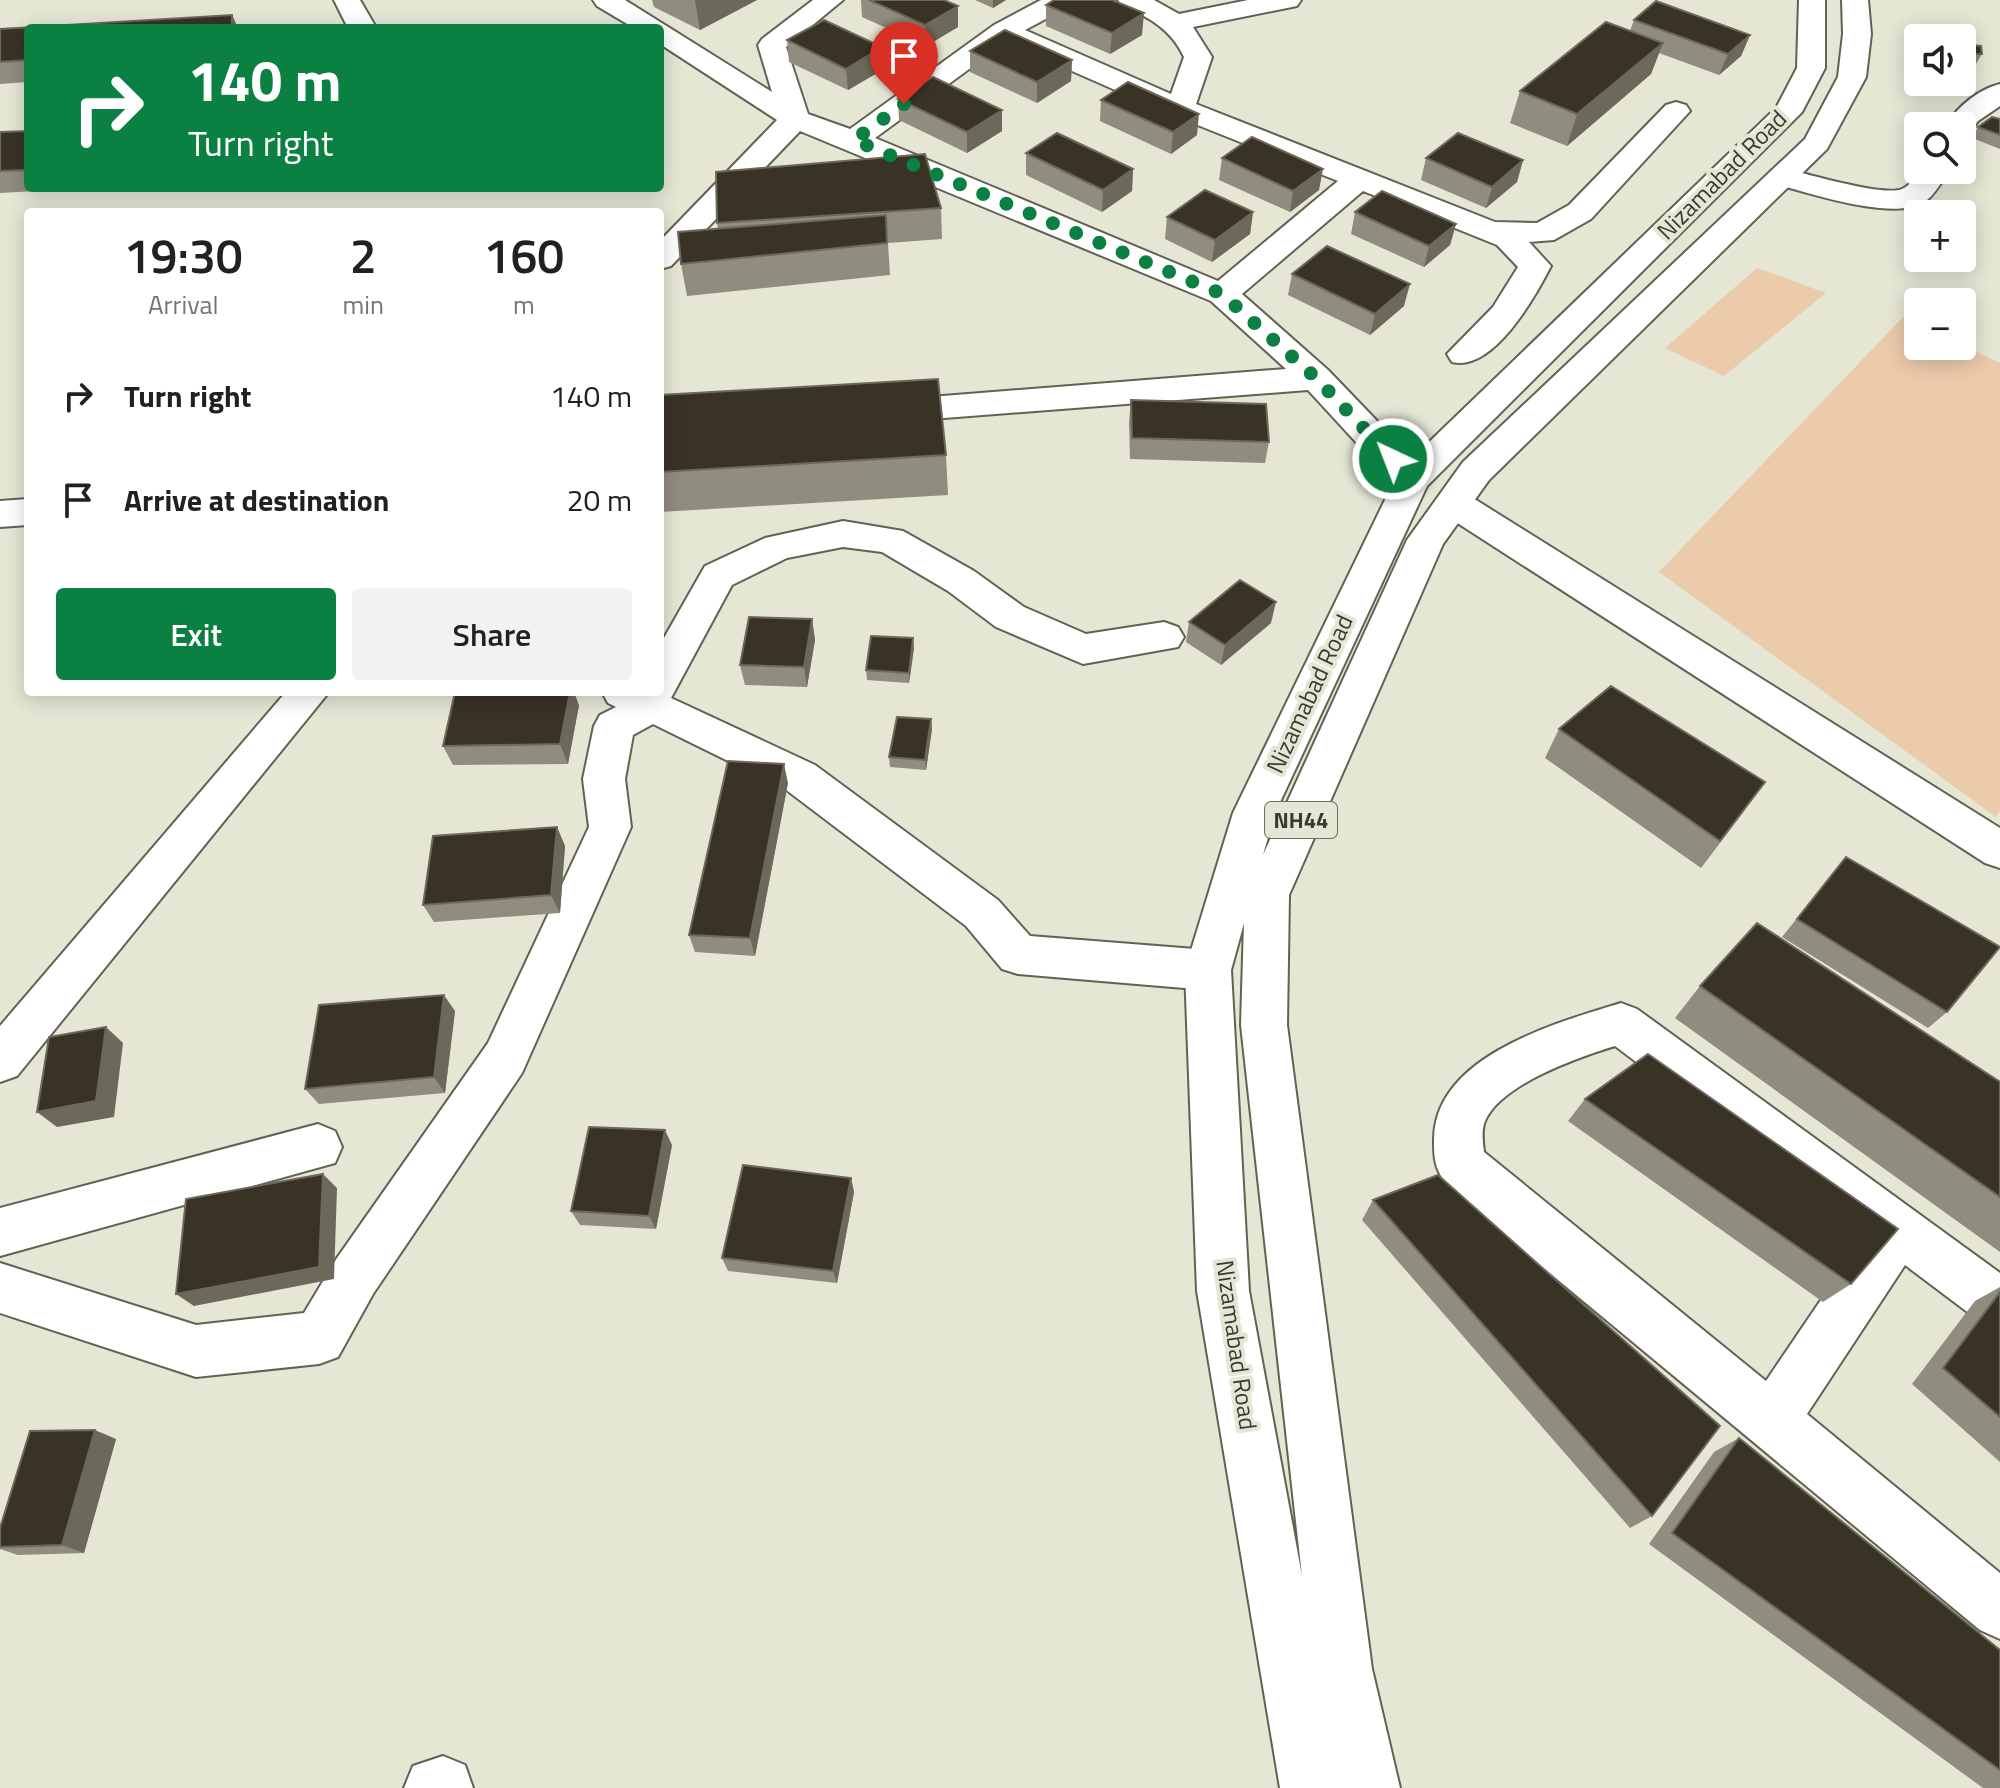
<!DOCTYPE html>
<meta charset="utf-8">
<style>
:root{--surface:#fff;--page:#f2f2f2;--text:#202124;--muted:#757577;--accent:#0b8043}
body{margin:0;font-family:"Titillium Web",sans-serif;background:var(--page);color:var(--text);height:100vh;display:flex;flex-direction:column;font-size:30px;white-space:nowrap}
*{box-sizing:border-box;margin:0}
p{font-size:26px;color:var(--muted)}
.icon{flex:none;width:44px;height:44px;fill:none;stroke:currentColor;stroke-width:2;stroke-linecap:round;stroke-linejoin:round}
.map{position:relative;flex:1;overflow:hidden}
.side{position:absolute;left:24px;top:208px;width:640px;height:488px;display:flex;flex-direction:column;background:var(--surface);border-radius:8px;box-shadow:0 4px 20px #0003}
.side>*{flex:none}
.guide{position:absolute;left:24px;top:24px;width:640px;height:168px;border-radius:8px;box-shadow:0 4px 20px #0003;background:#0b8043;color:#fff;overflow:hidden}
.tools{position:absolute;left:1904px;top:24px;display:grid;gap:16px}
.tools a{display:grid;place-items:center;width:72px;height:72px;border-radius:8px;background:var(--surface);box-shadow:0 4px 20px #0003;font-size:40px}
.pin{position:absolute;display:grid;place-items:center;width:68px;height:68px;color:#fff;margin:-82px -34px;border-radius:50% 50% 50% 0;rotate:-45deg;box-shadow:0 0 8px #0007}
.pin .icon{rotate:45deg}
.me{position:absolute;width:88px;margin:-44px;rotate:317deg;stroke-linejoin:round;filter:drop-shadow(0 0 6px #0008)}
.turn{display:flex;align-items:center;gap:28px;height:168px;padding:0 32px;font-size:36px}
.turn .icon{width:104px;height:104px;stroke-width:2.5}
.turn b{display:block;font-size:56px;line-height:68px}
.eta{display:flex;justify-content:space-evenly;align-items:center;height:136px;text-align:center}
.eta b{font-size:48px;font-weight:600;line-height:56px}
.primary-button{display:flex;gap:16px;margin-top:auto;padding:16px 32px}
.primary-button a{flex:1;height:92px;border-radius:8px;background:var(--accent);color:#fff;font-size:32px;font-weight:600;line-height:92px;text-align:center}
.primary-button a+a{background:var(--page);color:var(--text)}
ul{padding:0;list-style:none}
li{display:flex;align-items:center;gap:24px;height:104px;padding:0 32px}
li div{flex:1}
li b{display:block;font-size:30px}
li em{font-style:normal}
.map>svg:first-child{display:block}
</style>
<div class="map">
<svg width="2000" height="1788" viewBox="0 0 2000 1788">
<rect width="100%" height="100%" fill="#e6e6d5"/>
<path fill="#eccbab" d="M1757,268L1826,293L1724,376L1665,348Z
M1903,317L1918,324V346L1962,345L2000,363V810L1996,817L1659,572Z"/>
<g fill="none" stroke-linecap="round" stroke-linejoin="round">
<g stroke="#626253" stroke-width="4">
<path id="minor" d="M334,0H360L374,24L373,28H345L346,24Z
M593,0H625L772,92L758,45L762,39L813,0H843L786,47L808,114L850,129L994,25L1041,0H1074L1070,6L1025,30L1171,94L1184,57C1171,29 1149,17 1122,6L1118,0H1154L1179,14L1248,0H1301L1297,6L1193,27L1212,57L1196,104L1495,222L1537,223L1569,205L1666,105L1676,102L1686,105L1690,111L1591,219L1554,240L1529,242L1551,266C1535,297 1493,372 1452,362L1447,354L1493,307L1518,267L1497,245L1363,191L1242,294L1328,370L1425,471L1430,480L1425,489L1412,492L1399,489L1308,390L880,423L868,420L863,412L868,404L880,401L1286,369L1211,301L800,131L671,266L660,269V241L777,120L660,44V28H634L597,6ZM1006,42L1170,114L1338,181L1218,281L875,138Z
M2000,84V106L1978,121L1970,132L1962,134V126H1945C1958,107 1977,90 2000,84Z
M1782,168C1805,173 1883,197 1902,189C1910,186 1915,177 1919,170H1949C1943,180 1936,193 1926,201C1895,223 1807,192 1771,183L1767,177L1771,171Z
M1455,491L1468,495L2000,828V868L1985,863L1442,513L1437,504L1442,495Z
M28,499V525L0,527V501Z
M843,521L903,531L974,571L1024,607L1086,634L1164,622L1178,627L1184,637L1178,647L1083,664L996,627L948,591L882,552L843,547L787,558L732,585L671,698L815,765L998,900L1030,936L1208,950L1224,956L1231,970L1224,984L1208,990L1018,974L1002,969L966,926L785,789L653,724L633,735L625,779L631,827L522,1073L373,1294L338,1357L319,1364L196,1377L0,1313V1263L196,1325L304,1313L337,1258L488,1043L589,827L583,779L594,726L600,715L616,707L608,703L602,692H660V645L705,566L765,538Z
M286,692H329L17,1076L0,1082V1026Z
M1621,1003L1637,1009L2000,1273V1331L1982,1323L1905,1265L1807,1414L2000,1573V1639L1980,1630L1475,1211C1464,1200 1448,1189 1441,1176C1434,1164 1434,1153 1434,1140C1434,1056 1556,1023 1621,1003ZM1615,1046L1865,1235L1766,1381L1484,1152C1483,1143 1481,1130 1485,1121C1501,1084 1579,1057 1615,1046Z
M318,1124L335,1131L342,1147L335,1163L0,1256V1208Z
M443,1756L465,1765L473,1788H404L413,1766Z"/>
</g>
<g stroke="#626253" stroke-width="4">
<path id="highway" d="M1799,0H1825V68L1802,112L1427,486L1275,813L1263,855L1407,540L1463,462L1805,139L1838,77L1843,34L1842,0H1868L1871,34L1866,77L1827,149L1489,480L1443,544L1289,895L1287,1025L1372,1669L1400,1788H1280L1197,1291L1185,970L1233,813L1399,471L1776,108L1797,68ZM1244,923L1241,1025L1302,1576L1249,1291L1231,970Z"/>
</g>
<use href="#minor" fill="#fff" fill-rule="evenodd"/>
<use href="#highway" fill="#fff" fill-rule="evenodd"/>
</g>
<path fill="#908c7e" d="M652,0H757L700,30L654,7Z
M861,0H944L958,27L926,46L862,17Z
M975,0H1006L993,8Z
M1046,5L1142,35L1110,54L1046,26Z
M232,15L238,28H28V82L0,84V29Z
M1634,20L1750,35L1741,56L1719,75L1659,53L1651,74L1567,146L1510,123L1520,91L1630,31Z
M787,40L882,47L884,69L848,90L789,62Z
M1962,44L1982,54L1976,64L1962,65Z
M970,51L1072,60L1071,81L1037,103L970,72Z
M898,99L1002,110V131L967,153L899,120Z
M1101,100L1197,135L1171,154L1100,121Z
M2000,119V149L1972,138L1978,127Z
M28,131V188H92L0,193V132Z
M1026,153L1133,169L1132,191L1102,212L1026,175Z
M1222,158L1319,190L1290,212L1219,180Z
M1426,158L1523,160L1517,182L1486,208L1421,180Z
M941,208L942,239L888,243L890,275L687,296L681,264L718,229L717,223Z
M1253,212L1250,234L1212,262L1165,239L1167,217Z
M1355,212L1456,224L1450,245L1424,267L1351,234Z
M1292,274L1404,306L1370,335L1288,295Z
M660,395L946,455L948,495L660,512Z
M1131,400L1269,442L1265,463L1130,459L1129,422Z
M812,619L815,640L807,687L745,685L740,665Z
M1189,622L1271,623L1221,665L1186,642Z
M914,648L909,683L867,680L866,670Z
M579,705L568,764L453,765L443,746Z
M931,719L932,729L926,770L890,767L889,757Z
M1559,729L1745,810L1701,868L1545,758Z
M788,783L755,956L695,952L689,935Z
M557,827L565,846L560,913L434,922L423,905Z
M1846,857L1947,1012L1928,1028L1782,937Z
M1700,986L2000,1082V1252L1675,1018Z
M455,1011L445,1093L319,1104L305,1089Z
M1585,1099L1851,1284L1823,1302L1568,1121Z
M672,1145L656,1229L580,1225L571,1211Z
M851,1178L854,1192L837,1283L728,1271L722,1258Z
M1373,1200L1652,1516L1630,1528L1362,1220Z
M2000,1287V1462L1912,1384L1975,1301Z
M1739,1438L2000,1650V1788H1983L1649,1544L1714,1452Z
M116,1439L84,1553L18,1555L0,1549V1528Z"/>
<path fill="#6d695a" d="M695,0H757L700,30Z
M993,0H1006L993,8Z
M958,6V27L926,46L925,25Z
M1144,13L1142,35L1110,54L1112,33Z
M232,15L238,28H232Z
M1750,35L1741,56L1719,75L1728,54Z
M1663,43L1651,74L1567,146L1577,114Z
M882,47L884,69L848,90L846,69Z
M1072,60L1071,81L1037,103V82Z
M1002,110V131L967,153V132Z
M1199,114L1197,135L1171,154L1173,132Z
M1523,160L1517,182L1486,208L1492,187Z
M1133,169L1132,191L1102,212L1103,190Z
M1323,169L1319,190L1290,212L1293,191Z
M1253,212L1250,234L1212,262L1215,240Z
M1456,224L1450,245L1424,267L1429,246Z
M1410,284L1404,306L1370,335L1375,314Z
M1276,602L1271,623L1221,665L1225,645Z
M812,619L815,640L807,687L804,667Z
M913,638L914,648L909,683V673Z
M570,692H574L579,705L568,764L560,744Z
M931,719L932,729L926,770L925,760Z
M784,764L788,783L755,956L750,938Z
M557,827L565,846L560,913L551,895Z
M444,995L455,1011L445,1093L434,1077Z
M106,1027L123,1043L114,1117L57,1127L37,1112Z
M665,1130L672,1145L656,1229L649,1216Z
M323,1174L337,1188L334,1279L194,1306L176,1294Z
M851,1178L854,1192L837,1283L833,1271Z
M95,1430L116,1439L84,1553L62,1545Z"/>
<path fill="#393326" stroke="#6d695a" stroke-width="2" d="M869,0H944L958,6L925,25Z
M1054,0H1112L1144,13L1112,33L1046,5Z
M1656,1L1750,35L1728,54L1634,20Z
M232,15V28H28V60L0,62V29Z
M824,20L882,47L846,69L787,40Z
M1606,22L1663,43L1577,114L1520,91Z
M1005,30L1072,60L1037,82L970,51Z
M1962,44L1981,46L1982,54H1962Z
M933,77L1002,110L967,132L898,99Z
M1128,82L1199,114L1173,132L1101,100Z
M1992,117L2000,119V135L1978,127Z
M28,131V170L0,171V132Z
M1057,133L1133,169L1103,190L1026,153Z
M1458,133L1523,160L1492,187L1426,158Z
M1252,137L1323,169L1293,191L1222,158Z
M925,154L941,208L717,223L716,172Z
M1205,190L1253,212L1215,240L1167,217Z
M1382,191L1456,224L1429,246L1355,212Z
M886,215L887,243L681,264L678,232Z
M1327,246L1410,284L1375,314L1292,274Z
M938,379L946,455L660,472V395Z
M1131,400L1266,404L1269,442L1132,438Z
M1240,580L1276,602L1225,645L1189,622Z
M749,617L812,619L804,667L740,665Z
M871,636L913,638L909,673L866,670Z
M1611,686L1765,782L1720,841L1559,729Z
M455,692H570L560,744L443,746Z
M897,717L931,719L925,760L889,757Z
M728,761L784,764L750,938L689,935Z
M557,827L551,895L423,905L433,836Z
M1846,857L2000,947L1947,1012L1797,919Z
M1757,923L2000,1082V1197L1700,986Z
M444,995L434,1077L305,1089L319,1005Z
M106,1027L96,1101L37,1112L49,1037Z
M1648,1054L1898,1229L1851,1284L1585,1099Z
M589,1127L665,1130L649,1216L571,1211Z
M743,1165L851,1178L833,1271L722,1258Z
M323,1174L319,1267L176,1294L186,1199Z
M1438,1175L1720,1426L1652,1516L1373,1200Z
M2000,1292V1417L1943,1368Z
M95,1430L62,1545L0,1547V1528L30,1431Z
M1739,1438L2000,1650V1770L1672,1533Z"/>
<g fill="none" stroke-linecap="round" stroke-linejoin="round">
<path stroke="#0b8043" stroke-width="14" stroke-dasharray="0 25.2" d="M904,104L854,140L1222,294L1316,378L1393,459"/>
</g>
<g text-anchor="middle" stroke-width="8" stroke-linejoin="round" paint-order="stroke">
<rect fill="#e6e6d5" stroke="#6e6e64" stroke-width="2" x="1265" y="802" width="72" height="36" rx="6"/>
<g font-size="22" font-weight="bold" fill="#3a3a33">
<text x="1301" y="828">NH44</text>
</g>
<g font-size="24" fill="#3a3a33" stroke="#e6e6d5">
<text transform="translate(1722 175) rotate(-45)" y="8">Nizamabad Road</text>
<text transform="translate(1310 694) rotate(-65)" y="8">Nizamabad Road</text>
<text transform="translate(1236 1345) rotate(82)" y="8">Nizamabad Road</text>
</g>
</g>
</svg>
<div class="tools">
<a><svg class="icon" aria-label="sound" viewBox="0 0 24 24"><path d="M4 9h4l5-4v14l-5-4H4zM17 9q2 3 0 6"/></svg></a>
<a><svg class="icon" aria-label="search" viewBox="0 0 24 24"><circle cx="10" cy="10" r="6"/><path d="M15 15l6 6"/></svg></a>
<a>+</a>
<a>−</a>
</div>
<div class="pin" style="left:904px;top:104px;background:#d93025"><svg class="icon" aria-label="arrive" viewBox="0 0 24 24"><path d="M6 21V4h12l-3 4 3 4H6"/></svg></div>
<svg class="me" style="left:1393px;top:459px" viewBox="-20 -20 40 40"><circle r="17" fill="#0b8043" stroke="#fff" stroke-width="3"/><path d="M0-11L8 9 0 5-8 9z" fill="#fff"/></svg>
<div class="guide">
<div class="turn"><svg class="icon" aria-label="right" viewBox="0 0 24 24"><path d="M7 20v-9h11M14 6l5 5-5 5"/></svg><div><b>140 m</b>Turn right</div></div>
</div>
<section class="side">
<div class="eta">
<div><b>19:30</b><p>Arrival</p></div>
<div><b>2</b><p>min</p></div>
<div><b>160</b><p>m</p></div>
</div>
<ul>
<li><svg class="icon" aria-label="right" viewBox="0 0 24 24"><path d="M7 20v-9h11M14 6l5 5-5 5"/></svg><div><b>Turn right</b></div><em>140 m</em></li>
<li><svg class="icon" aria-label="arrive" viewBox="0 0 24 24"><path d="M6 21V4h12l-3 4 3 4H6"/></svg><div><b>Arrive at destination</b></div><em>20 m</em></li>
</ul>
<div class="primary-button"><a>Exit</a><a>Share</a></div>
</section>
</div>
